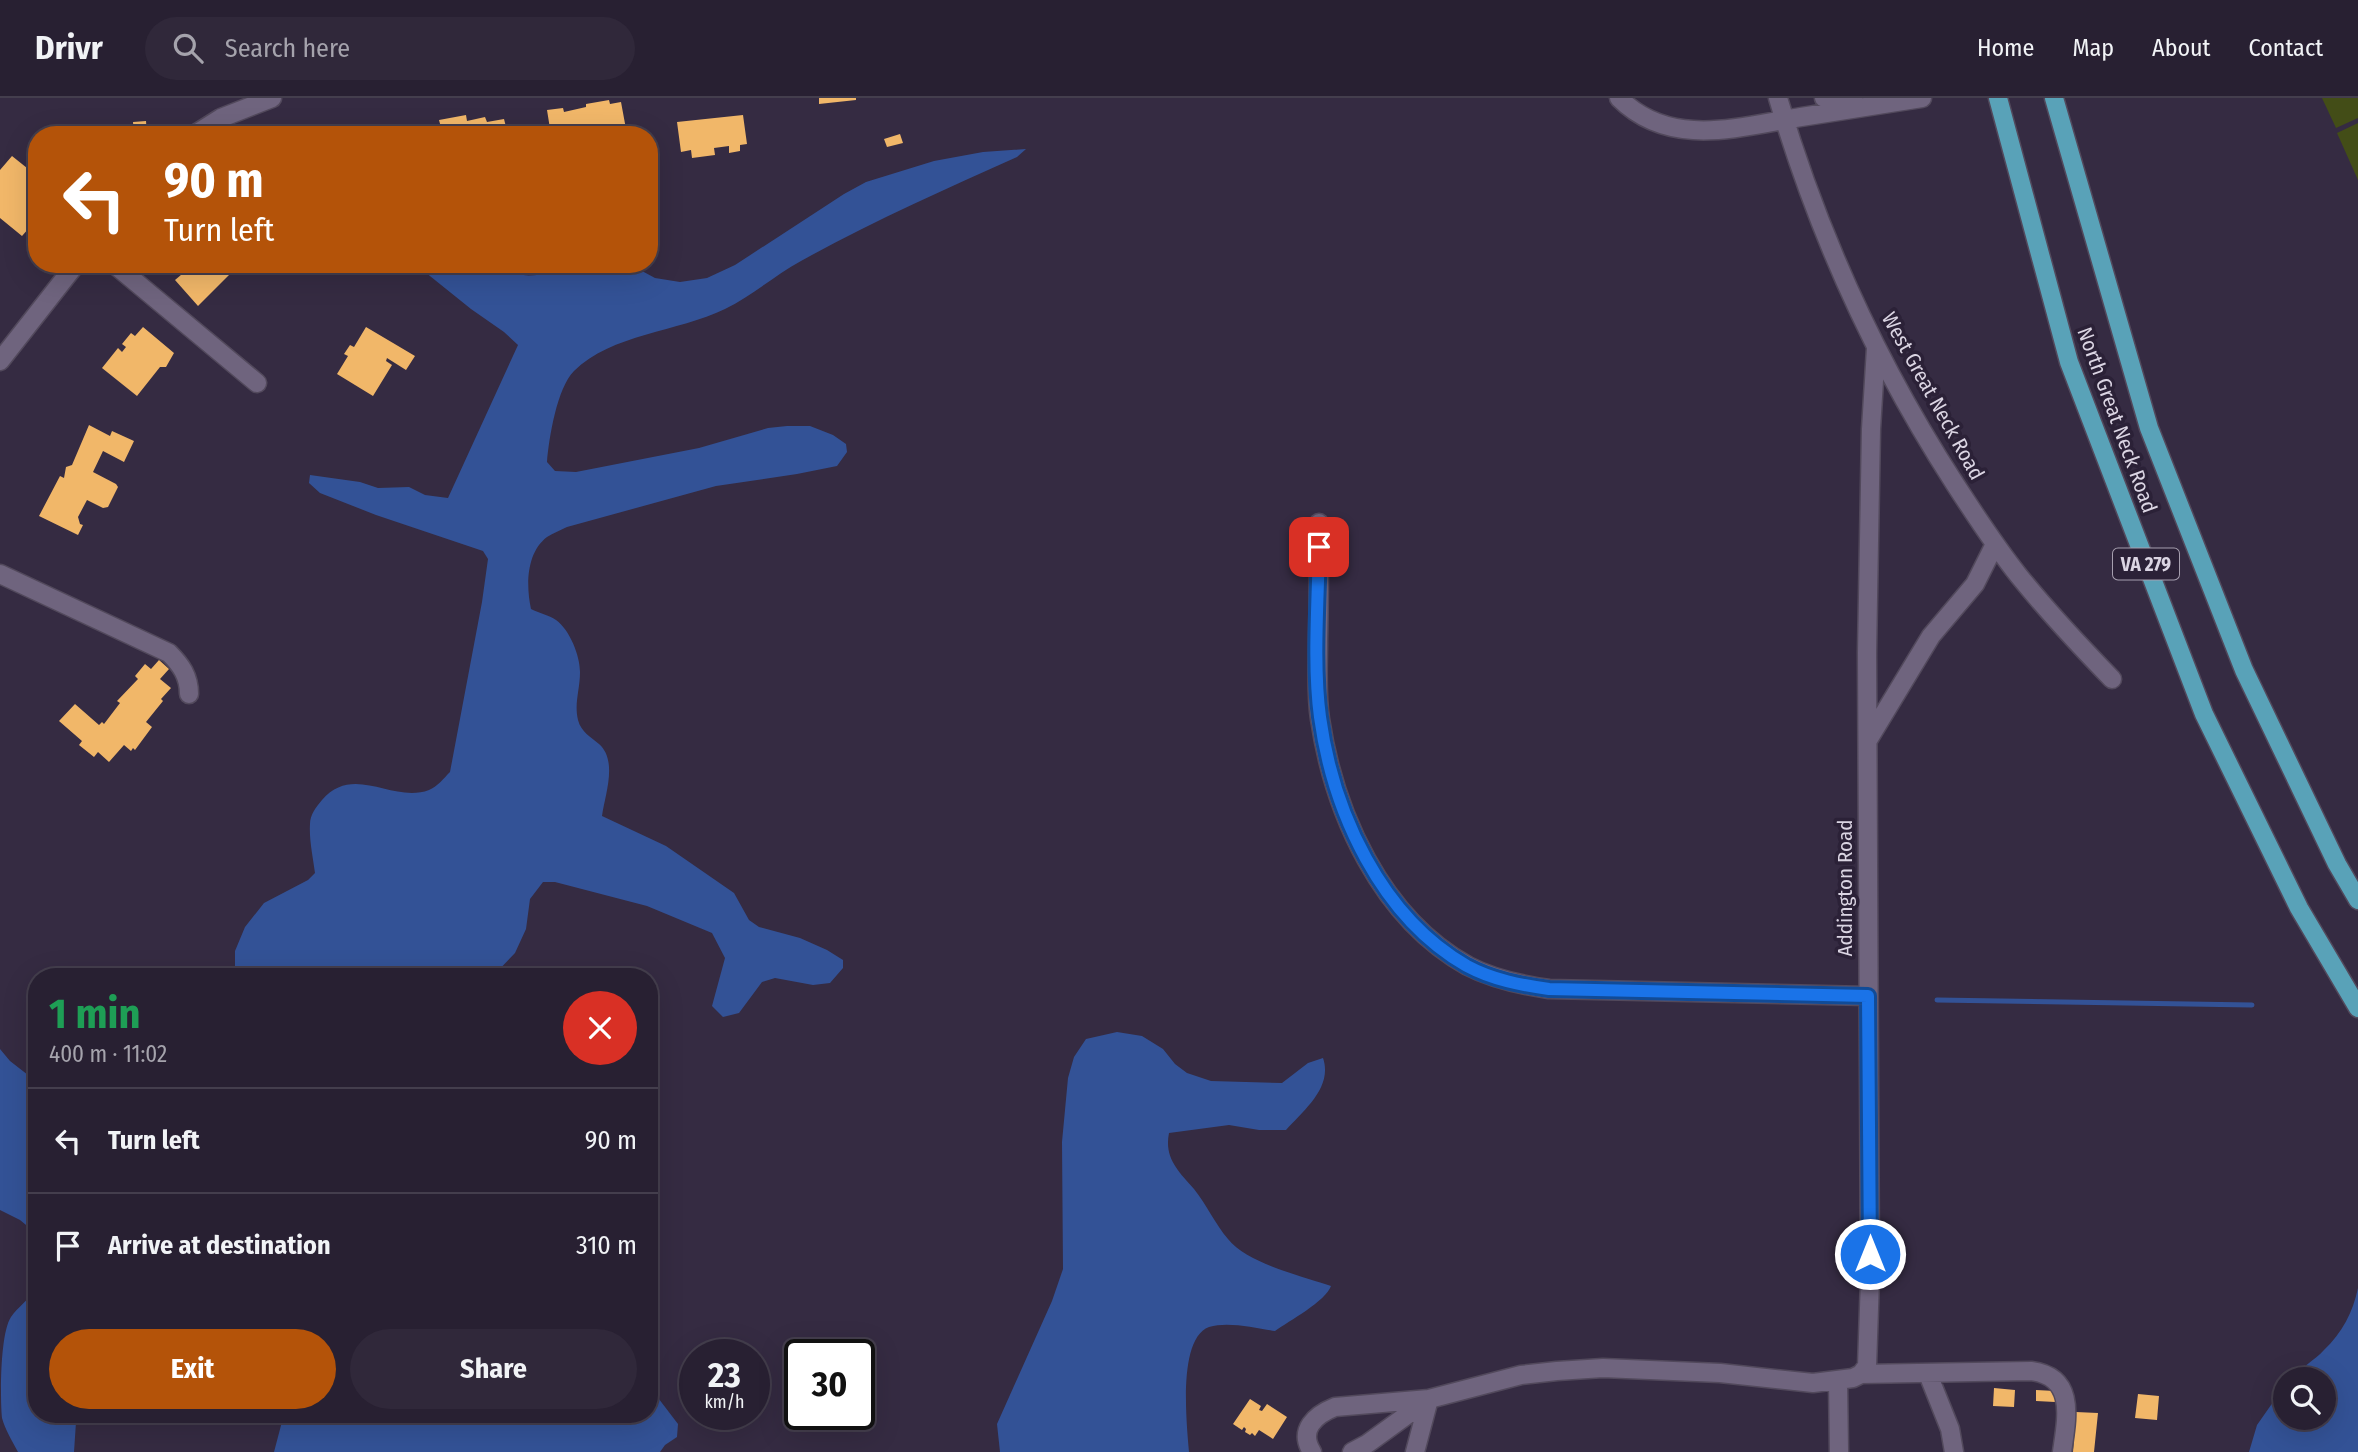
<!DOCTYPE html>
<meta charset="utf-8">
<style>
:root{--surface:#282032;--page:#30283a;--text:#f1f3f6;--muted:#a5a3ac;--line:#443e4d;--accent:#b45309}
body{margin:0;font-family:"Fira Sans Condensed",sans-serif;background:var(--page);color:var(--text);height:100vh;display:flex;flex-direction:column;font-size:26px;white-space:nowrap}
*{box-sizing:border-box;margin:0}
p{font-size:23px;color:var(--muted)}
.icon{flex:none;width:38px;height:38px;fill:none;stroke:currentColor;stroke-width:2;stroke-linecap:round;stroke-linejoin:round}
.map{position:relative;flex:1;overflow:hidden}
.side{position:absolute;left:28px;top:870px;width:630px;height:455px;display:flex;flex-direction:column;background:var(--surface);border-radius:28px;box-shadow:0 7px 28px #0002,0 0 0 2px var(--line)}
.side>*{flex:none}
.hud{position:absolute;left:28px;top:28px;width:630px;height:147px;border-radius:28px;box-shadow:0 7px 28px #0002,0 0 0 2px var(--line);background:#b45309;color:#fff;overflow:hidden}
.tools{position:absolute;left:2273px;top:1269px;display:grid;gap:14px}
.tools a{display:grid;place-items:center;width:63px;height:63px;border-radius:50%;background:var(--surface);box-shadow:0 7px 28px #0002,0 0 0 2px var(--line);font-size:35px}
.speed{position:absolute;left:679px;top:1241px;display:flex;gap:14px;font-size:35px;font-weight:700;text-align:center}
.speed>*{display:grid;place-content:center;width:91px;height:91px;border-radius:50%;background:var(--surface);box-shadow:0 7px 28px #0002,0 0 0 2px var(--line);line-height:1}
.speed small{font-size:18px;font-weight:400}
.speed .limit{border:4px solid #111;border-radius:10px;background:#fff;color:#111}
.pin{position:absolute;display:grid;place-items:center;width:60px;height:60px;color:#fff;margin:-30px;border-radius:14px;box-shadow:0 4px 10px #0006}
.me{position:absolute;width:77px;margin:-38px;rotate:0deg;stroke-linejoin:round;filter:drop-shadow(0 0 5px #0008)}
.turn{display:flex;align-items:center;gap:24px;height:147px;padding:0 21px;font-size:32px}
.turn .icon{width:91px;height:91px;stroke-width:2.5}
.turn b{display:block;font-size:49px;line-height:60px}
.round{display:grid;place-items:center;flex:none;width:74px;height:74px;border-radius:37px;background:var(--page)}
.head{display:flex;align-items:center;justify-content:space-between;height:119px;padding:0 21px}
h1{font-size:42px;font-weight:700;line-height:52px;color:#1e9e55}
.button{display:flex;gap:14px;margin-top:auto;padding:14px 21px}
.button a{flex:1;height:80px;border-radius:42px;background:var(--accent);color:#fff;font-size:28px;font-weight:700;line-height:80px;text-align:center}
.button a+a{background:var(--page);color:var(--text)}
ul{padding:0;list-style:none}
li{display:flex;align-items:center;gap:21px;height:105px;padding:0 21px;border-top:2px solid var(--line)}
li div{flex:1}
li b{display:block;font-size:26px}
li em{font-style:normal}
header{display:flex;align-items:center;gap:42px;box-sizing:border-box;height:98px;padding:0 35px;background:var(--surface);border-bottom:2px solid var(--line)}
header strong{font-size:33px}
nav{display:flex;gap:38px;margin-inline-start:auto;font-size:24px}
.search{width:490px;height:63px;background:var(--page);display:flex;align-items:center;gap:18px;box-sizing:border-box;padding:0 24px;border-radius:38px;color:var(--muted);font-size:26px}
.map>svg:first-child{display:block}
</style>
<header>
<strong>Drivr</strong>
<div class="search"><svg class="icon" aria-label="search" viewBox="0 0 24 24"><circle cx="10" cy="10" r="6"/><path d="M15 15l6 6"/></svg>Search here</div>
<nav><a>Home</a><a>Map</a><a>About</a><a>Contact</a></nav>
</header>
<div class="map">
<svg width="2358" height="1354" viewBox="0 0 2358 1354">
<rect width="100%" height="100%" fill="#352b42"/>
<path fill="#434d17" d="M2322,0H2358V20L2336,30Z
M2358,25V82L2337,35Z"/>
<path fill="#335296" d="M1026,51L1017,59C944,92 871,124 801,163C775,177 752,198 725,211C678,234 611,236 574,273C557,290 549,340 547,364L555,373L576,374L699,350L768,330L787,328H810L833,337L846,346L847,354L837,368L797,376L716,388L567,429C561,432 553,435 547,439C526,455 526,488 531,511C539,515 549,517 556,522C570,532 580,558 580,574C580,592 574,605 578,622C581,634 591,639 599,646C618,663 605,696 602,718L666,748L734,795L749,822L759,829L800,840L827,852L843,862V870L830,885L813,887L775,880L762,884L739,915L723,919L712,908L725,860L712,835L647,808L555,784H543L530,801L526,831L515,855L493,878H235V853L245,829L264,805L308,782L315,775C313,759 309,742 310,726C310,717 316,709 322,702C354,665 393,706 429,692C437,689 444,680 450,674L482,504L488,461L483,453L376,417L320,395L309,385L310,377L360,384L378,390L409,389L425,397L448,400L518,247L504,234L471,211L415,166C429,166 477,163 487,167C492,168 497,173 502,174C521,179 551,180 566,166H629L655,180L680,184L707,180L735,167L844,96L866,84L934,63L983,54Z
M1117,934L1142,938L1163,951L1175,966L1187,975L1211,983L1282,985L1308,965L1323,960C1333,989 1304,1012 1286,1032H1259L1229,1027L1169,1035C1164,1060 1178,1073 1194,1091C1207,1107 1215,1126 1228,1141C1248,1166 1302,1178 1331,1188C1326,1203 1289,1223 1275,1233C1255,1230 1228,1223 1209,1229C1177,1241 1187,1328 1189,1354H1000L997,1326L1052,1203L1063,1171L1062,1044L1068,980L1074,959L1086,941Z
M0,951L10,963L37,984V1136L20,1122L0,1112Z
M2358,1190V1354H2249L2257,1327L2285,1287L2286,1320H2324V1281H2291C2301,1269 2314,1263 2324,1252C2342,1235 2353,1214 2358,1190Z
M37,1191V1316H79L76,1324L74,1354H18C12,1343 5,1331 2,1320C0,1300 0,1235 11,1219C18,1209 29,1201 37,1191Z
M649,1288L678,1326L677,1339L665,1347L660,1354H274L284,1316H649Z"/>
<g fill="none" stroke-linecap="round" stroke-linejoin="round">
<path stroke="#335296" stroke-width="5" d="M1937,902L2252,907"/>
</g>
<path fill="#f1b769" d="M819,0H856V2L819,6Z
M609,2L610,6L621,4L626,31L615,33L616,37H551L547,12L563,10L564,14L586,9V6Z
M466,17L467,23L485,19L487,24L504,21L508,37H443L439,22Z
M743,17L747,46L740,47V53L729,55V48L714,50L715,57L692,60L691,52L681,54L677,24Z
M146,23L147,37H134L133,24Z
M900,36L903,45L887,49L884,41Z
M12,58L37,78V100L28,115L36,122L22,138L0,120V72Z
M194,166H240L198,208L175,182Z
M143,229L174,255L166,269H160L137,298L102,270L118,250L122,254L126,249L122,246L131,235L135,238Z
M366,229L415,258L406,272L387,260L386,263L392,267L373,298L337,276L348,258L344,256L350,247L354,249Z
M89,327L110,338L112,333L134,343L124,364L103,353L93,374L116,386L118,389L108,409L103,410L87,402L78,419L80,426L83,427L78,437L39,418L60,378L64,380L66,369L72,367Z
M159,562L169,571L160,581L171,590L161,601L163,603L146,624L152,629L135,652L133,650L131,653L124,647L109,664L98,654L94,659L79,647L82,643L59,623L75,606L99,627L102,624L104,626L120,605L117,603L138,581L135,578L145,566L151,571Z
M1994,1290L2015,1292L2014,1309L1993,1308Z
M2036,1292L2055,1293V1304L2036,1303Z
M2138,1296L2159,1298L2157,1322L2135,1320Z
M1250,1301L1261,1308L1259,1312L1262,1313L1267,1306L1287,1319L1273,1341L1259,1332L1255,1338L1252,1335L1250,1337L1245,1334L1246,1331L1244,1329L1242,1332L1233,1326Z
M2076,1314L2098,1315L2094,1354H2073Z"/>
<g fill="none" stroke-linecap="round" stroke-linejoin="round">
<g stroke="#52495c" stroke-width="21">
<path id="minor" d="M1619,0C1670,51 1739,29 1801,19C1841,13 1882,6 1922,0
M1778,0C1818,136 1878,267 1955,386C1975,417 1996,449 2019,478C2048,514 2080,548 2112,581
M1824,0L1856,7
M194,37L221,20L272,0
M114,166L257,285
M0,263L76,166
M1319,425C1319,464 1319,503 1318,542C1318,568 1316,595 1320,621C1334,715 1381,820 1468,868C1493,881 1521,887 1549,891L1868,898
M0,476L169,555C181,567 189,578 189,596
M1868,642L1931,538L1975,486L1995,446
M1861,1276L2031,1273C2076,1279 2067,1319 2062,1354
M1928,1276L1950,1331L1954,1354
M1838,1283L1839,1354
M1312,1354C1298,1332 1315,1317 1335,1309L1429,1301L1367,1346L1352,1354
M1415,1354L1429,1301L1521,1277L1557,1273L1603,1270L1720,1275L1813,1285L1853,1280L1861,1276L1867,1268L1870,1181L1867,555L1871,331L1876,250"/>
</g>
<g stroke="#52495c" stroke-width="21">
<path id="major" d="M1998,0L2069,264L2204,616L2299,810L2358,910
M2054,0L2149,330L2244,572L2337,766L2358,802"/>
</g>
<use href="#minor" stroke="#6f647e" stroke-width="18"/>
<use href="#major" stroke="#59a2b8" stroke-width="18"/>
</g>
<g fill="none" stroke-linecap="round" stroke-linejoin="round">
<g stroke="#114b97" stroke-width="18">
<path id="route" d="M1319,449C1318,503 1313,567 1320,619C1333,714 1381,819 1467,868C1493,882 1521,887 1549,891L1868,898L1870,1156"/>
</g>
<use href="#route" stroke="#1a73e8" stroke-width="12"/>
</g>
<g text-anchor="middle" stroke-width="7" stroke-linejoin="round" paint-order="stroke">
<rect fill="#2b2137" stroke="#a69faf" stroke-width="2" x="2113" y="450.5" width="66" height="31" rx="5"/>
<g font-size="19" font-weight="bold" fill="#dbd5e3">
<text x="2146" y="473">VA 279</text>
</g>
<g font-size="21" fill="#dbd5e3" stroke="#2b2137">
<text transform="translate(1933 298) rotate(61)" y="7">West Great Neck Road</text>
<text transform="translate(2117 322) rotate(70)" y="7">North Great Neck Road</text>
<text transform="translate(1845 790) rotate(-90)" y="7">Addington Road</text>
</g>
</g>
</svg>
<div class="tools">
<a><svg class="icon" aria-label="search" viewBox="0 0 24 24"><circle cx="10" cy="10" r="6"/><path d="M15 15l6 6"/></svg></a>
</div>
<div class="speed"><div>23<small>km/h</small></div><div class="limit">30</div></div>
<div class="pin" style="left:1319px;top:449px;background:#d93025"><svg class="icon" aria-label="arrive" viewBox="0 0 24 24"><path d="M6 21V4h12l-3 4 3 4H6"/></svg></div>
<svg class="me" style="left:1870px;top:1156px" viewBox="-20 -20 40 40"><circle r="17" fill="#1a73e8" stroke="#fff" stroke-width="3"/><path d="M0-11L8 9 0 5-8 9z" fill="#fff"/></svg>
<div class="hud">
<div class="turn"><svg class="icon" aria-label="left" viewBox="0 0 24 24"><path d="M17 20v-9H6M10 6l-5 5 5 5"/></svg><div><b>90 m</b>Turn left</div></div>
</div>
<section class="side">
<div class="head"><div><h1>1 min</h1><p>400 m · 11:02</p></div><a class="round" style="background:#d93025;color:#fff"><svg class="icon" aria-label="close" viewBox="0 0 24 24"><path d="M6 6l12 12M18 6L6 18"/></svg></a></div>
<ul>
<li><svg class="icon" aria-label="left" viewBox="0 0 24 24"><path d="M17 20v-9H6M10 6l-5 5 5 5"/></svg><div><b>Turn left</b></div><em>90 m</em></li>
<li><svg class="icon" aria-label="arrive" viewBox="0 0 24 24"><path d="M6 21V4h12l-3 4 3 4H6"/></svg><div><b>Arrive at destination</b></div><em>310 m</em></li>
</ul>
<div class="button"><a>Exit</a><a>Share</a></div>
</section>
</div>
